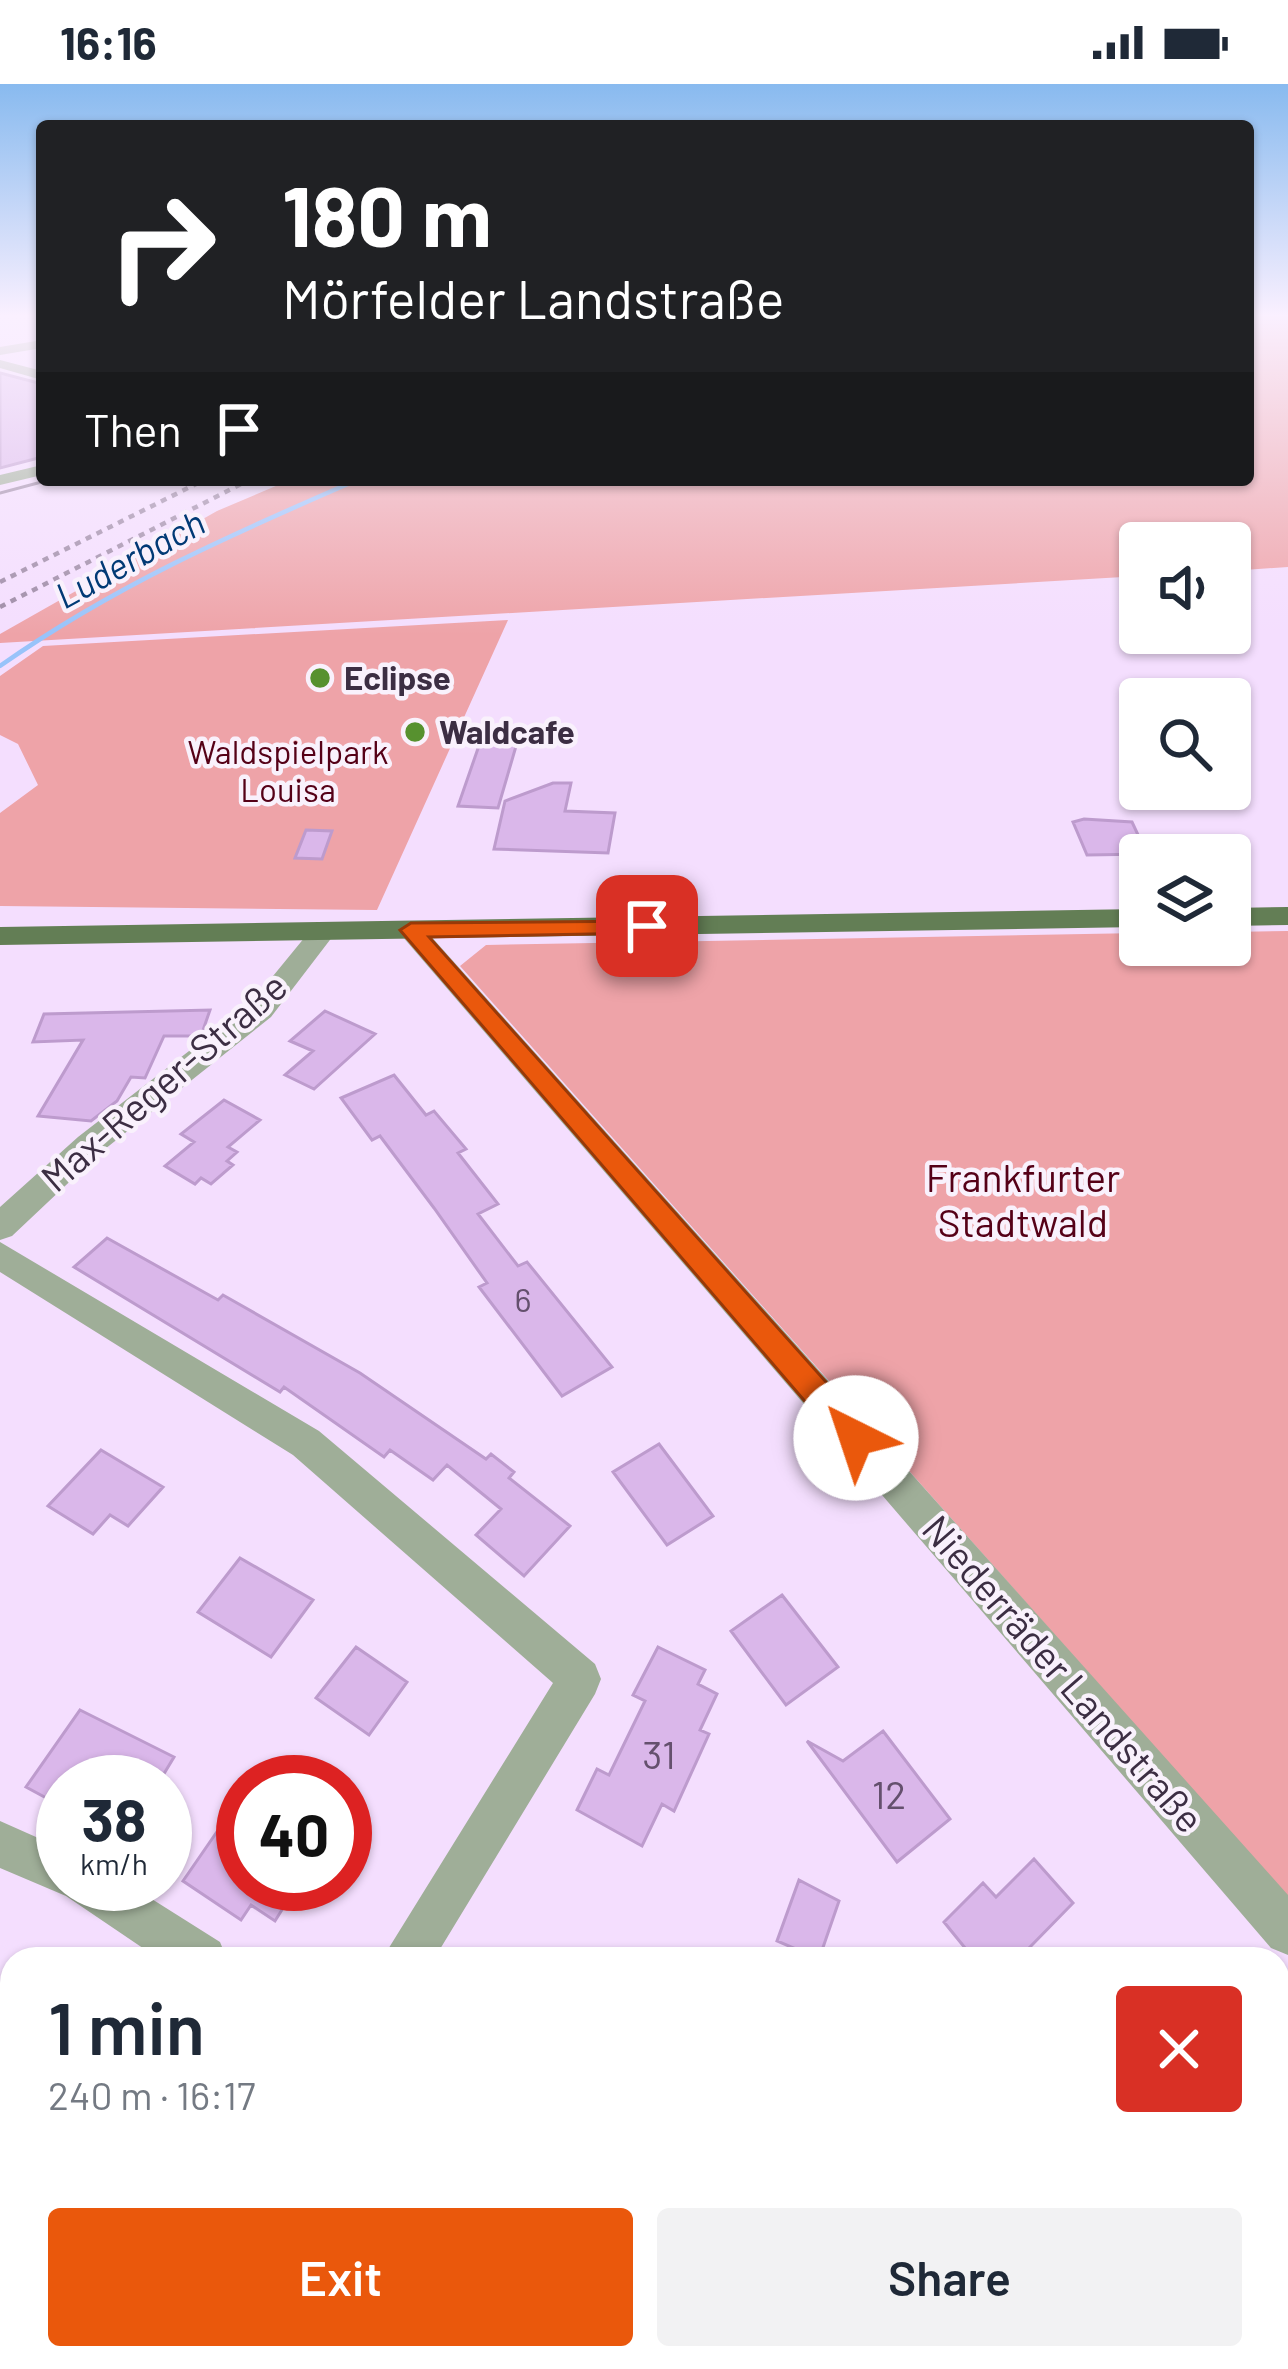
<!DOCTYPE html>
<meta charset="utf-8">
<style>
:root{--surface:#fff;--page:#f2f2f3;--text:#1f2937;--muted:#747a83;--accent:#ea580c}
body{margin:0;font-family:Barlow,sans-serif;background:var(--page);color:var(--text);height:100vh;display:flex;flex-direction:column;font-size:45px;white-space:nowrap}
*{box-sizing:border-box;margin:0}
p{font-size:39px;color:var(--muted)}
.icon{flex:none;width:66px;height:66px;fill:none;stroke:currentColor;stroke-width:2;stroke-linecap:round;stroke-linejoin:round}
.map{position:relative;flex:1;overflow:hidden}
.drawer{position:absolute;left:0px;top:1863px;width:1290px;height:423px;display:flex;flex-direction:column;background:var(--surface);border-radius:36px 36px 0 0;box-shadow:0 3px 9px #0004}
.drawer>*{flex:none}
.guide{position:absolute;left:36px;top:36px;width:1218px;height:366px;border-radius:12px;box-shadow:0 3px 9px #0004;background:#202124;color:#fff;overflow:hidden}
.tools{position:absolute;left:1119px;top:438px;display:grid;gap:24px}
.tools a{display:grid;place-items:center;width:132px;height:132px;border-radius:12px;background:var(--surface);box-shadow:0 3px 9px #0004;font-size:60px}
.speed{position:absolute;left:36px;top:1671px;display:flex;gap:24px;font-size:60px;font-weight:700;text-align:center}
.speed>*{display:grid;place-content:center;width:156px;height:156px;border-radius:50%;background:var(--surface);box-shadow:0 3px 9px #0004;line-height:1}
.speed small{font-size:30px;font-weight:400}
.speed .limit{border:18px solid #d22;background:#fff;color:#111}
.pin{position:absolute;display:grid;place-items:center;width:102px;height:102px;color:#fff;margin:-51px;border-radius:24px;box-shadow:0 6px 18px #0006}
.me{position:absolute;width:132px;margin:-66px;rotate:319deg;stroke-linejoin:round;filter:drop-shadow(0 0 9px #0008)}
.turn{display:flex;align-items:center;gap:42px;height:252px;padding:0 48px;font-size:54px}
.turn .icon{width:156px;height:156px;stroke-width:2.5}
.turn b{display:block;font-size:84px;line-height:102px}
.then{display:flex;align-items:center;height:114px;padding:0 48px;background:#0003;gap:24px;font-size:45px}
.round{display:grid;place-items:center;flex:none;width:126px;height:126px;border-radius:12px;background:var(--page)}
.summary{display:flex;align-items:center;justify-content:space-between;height:204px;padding:0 48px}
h1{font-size:72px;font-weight:600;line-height:90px}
.button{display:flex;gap:24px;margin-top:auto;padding:24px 48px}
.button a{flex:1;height:138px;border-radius:12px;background:var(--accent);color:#fff;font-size:48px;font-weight:600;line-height:138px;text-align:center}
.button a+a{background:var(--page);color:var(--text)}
.status{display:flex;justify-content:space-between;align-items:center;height:84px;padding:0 60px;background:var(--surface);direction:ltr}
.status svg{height:33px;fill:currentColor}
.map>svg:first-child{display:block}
</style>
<div class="status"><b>16:16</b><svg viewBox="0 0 49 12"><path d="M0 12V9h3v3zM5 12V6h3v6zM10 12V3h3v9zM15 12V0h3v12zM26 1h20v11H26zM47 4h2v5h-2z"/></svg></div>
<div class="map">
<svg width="1288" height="2285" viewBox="0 0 1288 2285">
<rect width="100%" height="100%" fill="#f4defe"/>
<path fill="#eea3a8" d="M1248,231H1288V483L1230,487V459H1140V492L0,559V550L217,427L290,396H1248Z
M508,536L377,826L0,822V729L38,701L18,660L0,651V592L43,562Z
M1288,847V1813L460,882L486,861L1140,849V861H1230V848Z"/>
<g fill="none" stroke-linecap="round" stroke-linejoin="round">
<path stroke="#98c3fa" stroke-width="4.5" d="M0,582C114,502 230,451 357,396"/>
</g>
<path fill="#dab7ea" stroke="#bd9bcd" stroke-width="3" d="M0,289L42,300V373L0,384Z
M483,650L519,652L498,724L458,722Z
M553,699H571L565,727L615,729L608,769L494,765L505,717Z
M1084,735L1132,738L1147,770L1087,771L1073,738Z
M306,746L332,747L322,775L295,774Z
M210,926L201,952H164L145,994L131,993L117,1017L91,1037L38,1032L83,956L33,958L44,930Z
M325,927L375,950L314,1005L285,991L313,967L290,957Z
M394,991L426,1031L434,1027L466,1065L458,1069L498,1120L478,1130L518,1182L527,1178L612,1283L562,1312L479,1203L487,1199L434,1124L380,1052L372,1056L341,1014Z
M224,1016L260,1036L228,1063L237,1068L227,1077L233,1081L211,1100L201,1094L195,1100L165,1082L194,1058L181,1050Z
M107,1154L218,1216L223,1211L360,1289L486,1375L491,1370L514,1388L509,1394L570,1442L524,1492L476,1451L501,1425L447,1381L433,1396L390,1366L384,1373L284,1303L280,1308L74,1183Z
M659,1360L713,1432L667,1461L613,1388Z
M101,1366L163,1403L128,1442L110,1431L93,1450L48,1422Z
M240,1474L313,1516L271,1573L198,1528Z
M782,1511L838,1583L786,1621L731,1547Z
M356,1563L407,1598L369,1651L316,1614Z
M658,1563L705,1586L698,1600L717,1610L700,1646L709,1650L674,1727L662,1720L642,1762L577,1726L597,1685L609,1691L645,1617L633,1611Z
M80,1626L174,1673L159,1698H63V1723L26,1703Z
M883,1647L950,1735L897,1778L807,1657L843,1677Z
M243,1710V1800H298L275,1837L251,1821L241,1836L183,1797Z
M1034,1775L1073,1819L1030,1863L1041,1875H974L944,1838L983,1799L996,1813Z
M799,1796L839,1817L819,1875L777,1857Z"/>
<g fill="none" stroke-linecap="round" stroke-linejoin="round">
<path fill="#9fae98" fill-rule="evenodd" d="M42,256V264L0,271V263Z
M0,276L42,287V296L0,284Z
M42,381V391L0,401V391Z
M411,838L420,840L1288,1811V1871L1271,1864L402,852V840Z
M323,840L336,848L271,933L100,1069L12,1152L0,1156V1123L78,1053L251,919L314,842Z
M0,1158L319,1347L595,1580L601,1595L595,1610L434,1875H382L553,1599L293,1371L0,1188Z
M0,1737L63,1765V1800H128L220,1858L227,1875H159L66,1812L0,1784Z
M731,2274H799L804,2285H736Z"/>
<path fill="#637e55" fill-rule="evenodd" d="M1288,823V841L1230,842V824Z
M1140,825V843L0,861V843Z"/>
<path stroke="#9c89a4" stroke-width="3" d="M0,409L49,396"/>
<path stroke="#9c89a4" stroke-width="4.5" stroke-dasharray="6 6" stroke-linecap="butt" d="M0,498L204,396
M0,523L249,396"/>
</g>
<linearGradient id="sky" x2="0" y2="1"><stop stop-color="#88baef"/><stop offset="0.42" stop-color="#faf0ff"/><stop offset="1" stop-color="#faf0ff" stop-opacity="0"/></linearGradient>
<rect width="1288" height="551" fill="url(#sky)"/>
<path fill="#ea580c" stroke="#983908" stroke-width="3" d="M655,837L658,842L647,849L429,853L868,1345L872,1354L868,1364H845L400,846L411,839Z"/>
<g fill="#57912f" stroke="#f9f1fc" stroke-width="4.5">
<circle cx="320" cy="594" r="12"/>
<circle cx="415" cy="648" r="12"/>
</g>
<g text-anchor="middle" stroke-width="9" stroke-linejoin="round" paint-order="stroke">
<g font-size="33" font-weight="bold" fill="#3c2e43" stroke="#f9f1fc" text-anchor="start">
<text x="344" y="606">Eclipse</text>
<text x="439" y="660">Waldcafe</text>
</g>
<g font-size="33" fill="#550017" stroke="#f9f1fc">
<text x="288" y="680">Waldspielpark<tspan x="288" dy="38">Louisa</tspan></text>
</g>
<g font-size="33" fill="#64506d">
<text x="523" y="1228">6</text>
</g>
<g font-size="36" font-style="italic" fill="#013a75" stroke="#f9f1fc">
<text transform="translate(130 475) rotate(-29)" y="13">Luderbach</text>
</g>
<g font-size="39" fill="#3c2e43" stroke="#f9f1fc">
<text transform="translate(164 998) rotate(-41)" y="14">Max-Reger-Straße</text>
<text transform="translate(1063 1590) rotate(49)" y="14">Niederräder Landstraße</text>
</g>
<g font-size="39" fill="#550017" stroke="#f9f1fc">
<text x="1023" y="1108">Frankfurter<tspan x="1023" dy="45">Stadtwald</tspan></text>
</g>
<g font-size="39" fill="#64506d">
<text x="659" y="1685">31</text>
<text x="889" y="1725">12</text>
</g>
</g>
</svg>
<div class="tools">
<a><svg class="icon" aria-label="sound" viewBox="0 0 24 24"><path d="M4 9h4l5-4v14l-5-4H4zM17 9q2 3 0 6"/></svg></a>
<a><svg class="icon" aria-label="search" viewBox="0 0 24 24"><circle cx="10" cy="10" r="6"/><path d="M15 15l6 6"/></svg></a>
<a><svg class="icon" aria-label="layers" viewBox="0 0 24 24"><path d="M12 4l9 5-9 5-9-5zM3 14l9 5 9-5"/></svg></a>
</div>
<div class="speed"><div>38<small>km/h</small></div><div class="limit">40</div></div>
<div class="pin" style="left:647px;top:842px;background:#d93025"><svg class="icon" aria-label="arrive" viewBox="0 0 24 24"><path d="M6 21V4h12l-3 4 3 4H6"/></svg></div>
<svg class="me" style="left:856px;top:1354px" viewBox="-20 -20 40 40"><circle r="19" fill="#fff"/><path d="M0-13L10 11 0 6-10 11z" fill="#ea580c"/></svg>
<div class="guide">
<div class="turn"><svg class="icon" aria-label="right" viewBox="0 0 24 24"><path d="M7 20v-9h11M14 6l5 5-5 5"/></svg><div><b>180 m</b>Mörfelder Landstraße</div></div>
<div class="then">Then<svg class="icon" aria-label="arrive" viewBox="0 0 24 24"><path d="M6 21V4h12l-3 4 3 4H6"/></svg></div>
</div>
<section class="drawer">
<div class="summary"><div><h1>1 min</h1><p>240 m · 16:17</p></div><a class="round" style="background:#d93025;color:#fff"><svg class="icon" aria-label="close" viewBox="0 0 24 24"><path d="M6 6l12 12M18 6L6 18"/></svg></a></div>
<div class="button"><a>Exit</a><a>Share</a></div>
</section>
</div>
